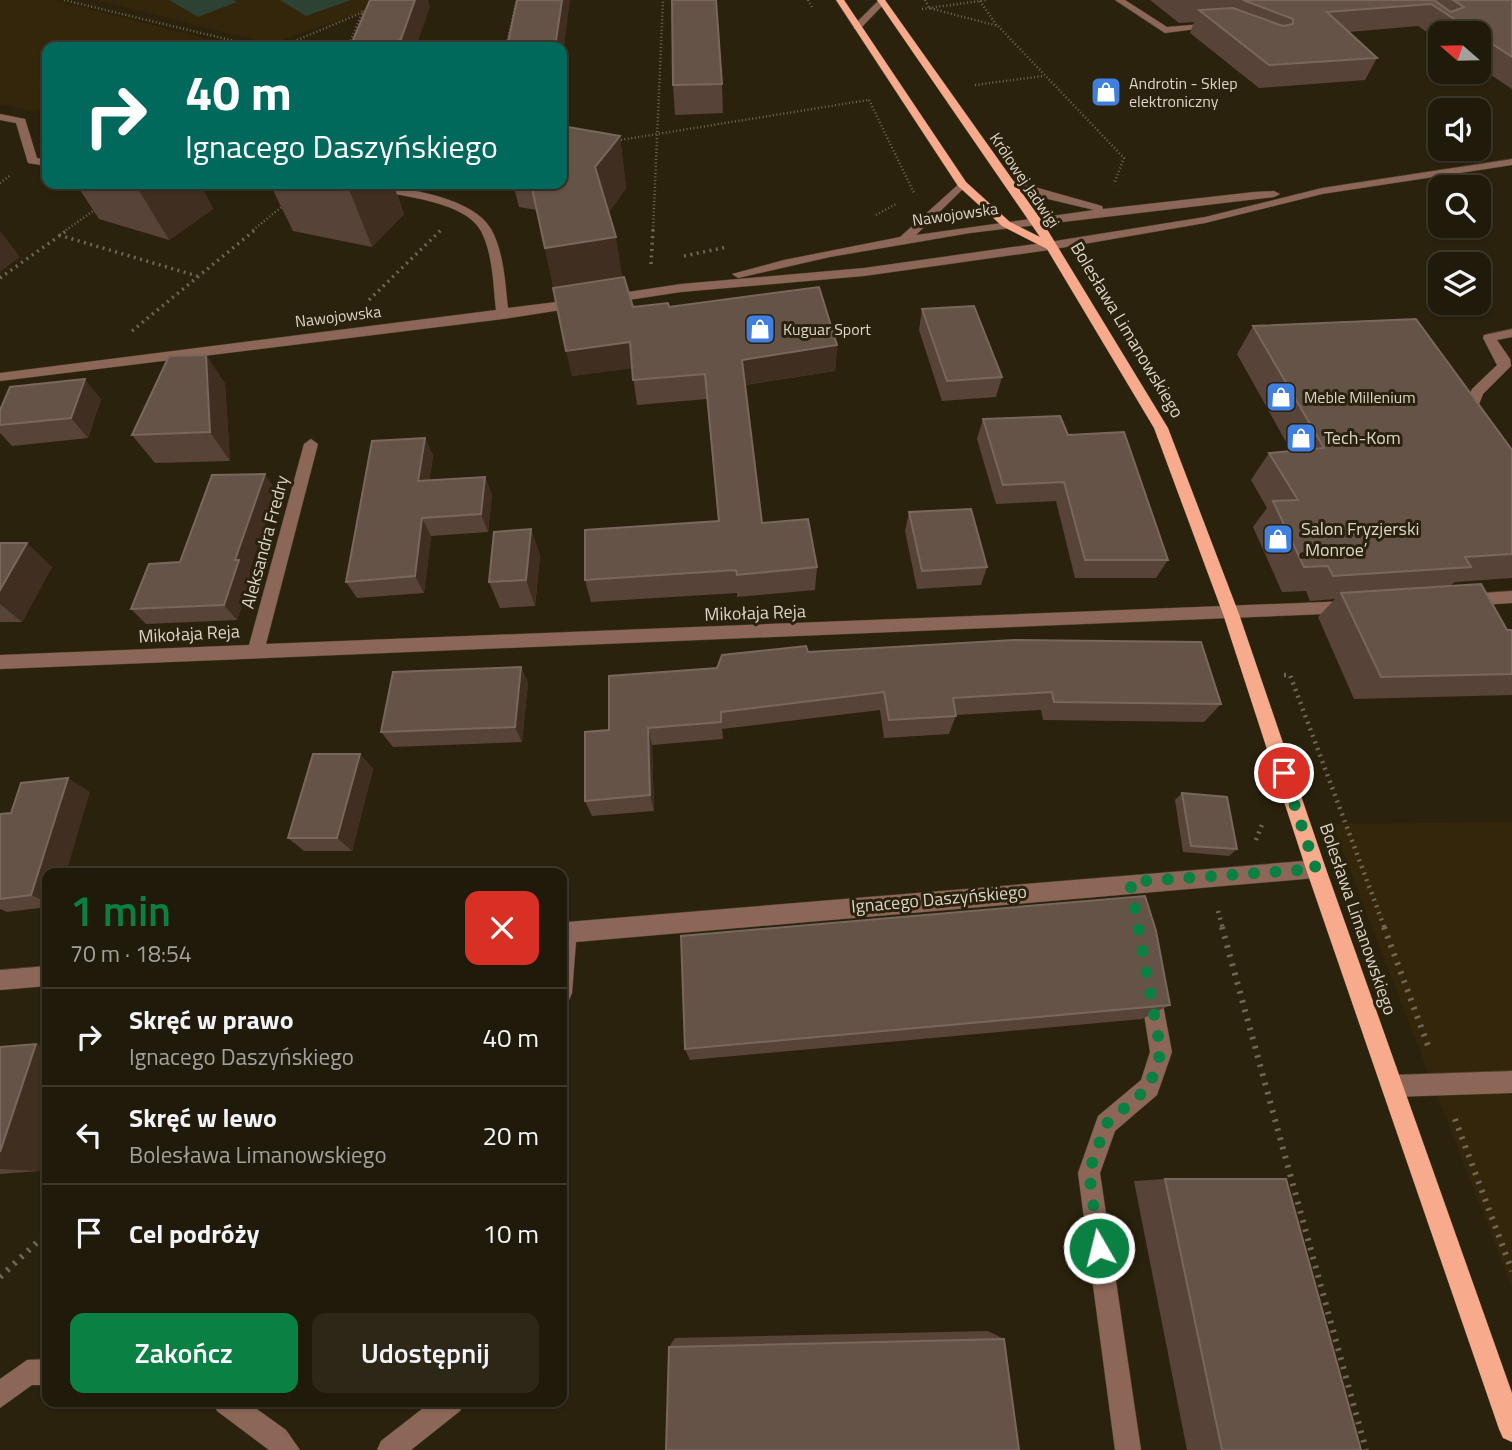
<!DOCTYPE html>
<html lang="pl">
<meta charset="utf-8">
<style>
:root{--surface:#201a0a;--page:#2d2718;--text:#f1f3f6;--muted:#a2a19c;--line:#3d382b;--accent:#0b8043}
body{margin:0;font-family:"Titillium Web",sans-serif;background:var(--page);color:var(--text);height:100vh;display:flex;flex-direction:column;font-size:26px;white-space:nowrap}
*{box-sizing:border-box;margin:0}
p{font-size:23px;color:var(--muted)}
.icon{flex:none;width:38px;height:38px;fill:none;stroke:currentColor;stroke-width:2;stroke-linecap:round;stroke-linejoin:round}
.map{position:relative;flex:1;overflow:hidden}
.panel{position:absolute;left:42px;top:868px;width:525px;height:539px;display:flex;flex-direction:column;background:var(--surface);border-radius:14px;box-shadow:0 2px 5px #0004,0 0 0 2px var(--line)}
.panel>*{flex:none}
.top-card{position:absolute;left:42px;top:42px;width:525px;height:147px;border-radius:14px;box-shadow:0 2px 5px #0004,0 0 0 2px var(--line);background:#00695c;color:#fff;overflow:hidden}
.needle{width:46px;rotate:290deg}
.tools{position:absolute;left:1428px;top:21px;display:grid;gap:14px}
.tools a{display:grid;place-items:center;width:63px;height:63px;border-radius:14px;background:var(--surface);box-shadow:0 2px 5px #0004,0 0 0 2px var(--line);font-size:35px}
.pin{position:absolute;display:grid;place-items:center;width:60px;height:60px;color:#fff;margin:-30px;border:4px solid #fff;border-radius:50%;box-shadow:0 2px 7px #0007}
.me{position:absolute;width:77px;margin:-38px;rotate:352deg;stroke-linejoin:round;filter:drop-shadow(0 0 5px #0008)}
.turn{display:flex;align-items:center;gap:24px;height:147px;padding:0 28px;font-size:32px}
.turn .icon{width:91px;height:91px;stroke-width:2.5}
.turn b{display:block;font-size:49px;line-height:60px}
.round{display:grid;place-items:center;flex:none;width:74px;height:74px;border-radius:14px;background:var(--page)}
.headline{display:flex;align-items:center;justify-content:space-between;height:119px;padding:0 28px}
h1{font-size:42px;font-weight:600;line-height:52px;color:var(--accent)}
.action{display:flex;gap:14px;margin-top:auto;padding:14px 28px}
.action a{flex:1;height:80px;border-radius:14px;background:var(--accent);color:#fff;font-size:28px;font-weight:600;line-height:80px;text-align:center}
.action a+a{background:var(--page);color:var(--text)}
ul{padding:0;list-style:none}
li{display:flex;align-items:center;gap:21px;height:98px;padding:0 28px;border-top:2px solid var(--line)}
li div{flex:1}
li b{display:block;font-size:26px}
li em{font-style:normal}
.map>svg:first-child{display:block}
</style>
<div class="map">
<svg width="1512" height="1450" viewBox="0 0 1512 1450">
<rect width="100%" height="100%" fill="#2b220d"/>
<path fill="#33260a" d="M0,0H52L216,41L202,47H47V107L33,111L0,104Z
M96,0H395L271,44Z
M1512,822V1288L1332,824Z"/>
<path fill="#2d4232" d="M169,0H233L237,2L198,17Z
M280,0H351L306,16Z"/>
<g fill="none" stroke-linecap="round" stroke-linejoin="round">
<g stroke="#473f2b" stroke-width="1">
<path id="minor" d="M879,0L886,2L860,29H854V25Z
M1115,0H1125L1167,27L1215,23L1220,26L1165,33Z
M0,114L25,119L37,158L47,160V166L28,163L16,123L0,120Z
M1512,159V165L1322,194L1205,223L1049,250L864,276L681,292L608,303L602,299L608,295L681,284L864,268L1049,242L1205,217L1322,188Z
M1006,179L1102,206L1103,209L1254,192L1274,191L1280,194L1274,197L970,233L830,257L738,278L732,274L784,260L900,237L962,181L966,182V186L916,235L1094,210L1048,199L1006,183Z
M346,184C384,184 471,193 491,229C504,252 505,283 508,308L580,299L586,303L580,307L503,319L0,381V373L496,310C493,284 493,254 481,231C464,198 384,194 351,187Z
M1512,329V337L1497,340L1510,359L1511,366L1483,394L1472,422H1462L1460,419L1472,389L1497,365L1483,338L1484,335Z
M311,439L318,444L266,644L1350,601L1358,607L1350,613L0,669V655L249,645L304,444Z
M1512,591V603L1465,606L1457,600L1465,594Z
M1316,860L1323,863L1326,869L1323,875L1316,878L576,942L572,993L569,1000L562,1003V923L567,922Z
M47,966V986L0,990V970Z
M1150,979L1157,982L1160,989L1172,1052L1157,1095L1115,1131L1100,1173L1141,1450H1115L1078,1173L1098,1116L1141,1080L1150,1052L1140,989L1143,982Z
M1512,1071V1093L1392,1097L1384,1094L1381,1086L1384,1078L1392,1075Z
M47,1359V1385H32L0,1408V1379L27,1360Z
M213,1402H247L286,1430L300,1450H269L217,1411Z
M431,1402H464L460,1411L411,1450H377L381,1441Z"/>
</g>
<g stroke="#473f2b" stroke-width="1">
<path id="major" d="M836,0H844L966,182L1010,222L1040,237L877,0H885L1042,221L1168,428L1239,614L1326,869L1512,1393V1442L1503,1438L1499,1429L1306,869L1223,614L1154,428L1047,249L1002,226L958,186Z"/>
</g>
<path stroke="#6f6755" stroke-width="2.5" stroke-dasharray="1 2.5" stroke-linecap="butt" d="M64,0L259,47
M808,0L813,9
M925,0L929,8L998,26L1124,158L1114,184
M980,1L997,26
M922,9L987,0
M281,47L370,9
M348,47L363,11
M506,47L517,0
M975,85L1043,76
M869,100L914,193
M614,141L868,100
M0,183L11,175
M876,215L896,204
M66,230L96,209
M253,230L284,205
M653,230L663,0"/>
<path stroke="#6f6755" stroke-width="3.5" stroke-dasharray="2 4.5" stroke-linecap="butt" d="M59,235L197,276
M684,256L727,247
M651,264L653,229
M0,278L69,229
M369,300L441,230
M132,331L256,229"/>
<path stroke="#6f6755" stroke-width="4.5" stroke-dasharray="2 5" stroke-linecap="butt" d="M1284,675H1290L1385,929
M1256,840L1263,822
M1218,911L1223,929"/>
<path stroke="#6f6755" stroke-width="6" stroke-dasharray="2.5 7" stroke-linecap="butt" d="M1222,927L1366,1450
M1384,927L1430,1051
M1455,1119L1512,1271
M0,1277L47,1233"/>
<use href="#minor" fill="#8c6758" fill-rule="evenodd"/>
<use href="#major" fill="#f7aa8c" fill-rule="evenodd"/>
</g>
<path fill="#584339" d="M1150,0H1512V89L1479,67V33H1440V41L1418,26L1349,32L1377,58L1365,80L1259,88L1190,33L1194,22L1179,23Z
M722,84L723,113L675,115L673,85Z
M620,136L626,188L609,212L622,277L633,307H669L837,345L835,371L745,385L762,523L817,567L815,590L737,597V593L591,602L585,580L718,521L707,399L637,405L632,368L572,376L537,210L519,207L513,184H562Z
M76,184H200L213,209L169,240L99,219Z
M270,184H393L404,214L372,247L293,231Z
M922,309L1002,377L996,397L942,401L919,330Z
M1253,326L1512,450V578L1455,582L1450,586L1507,630H1512V695L1354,699L1318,617L1335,599L1310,601L1306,591L1282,592L1253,527L1267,508L1251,480L1269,453L1291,451L1237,354Z
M206,355L225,384L230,461L155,463L132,435Z
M101,399L88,438L12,446L0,433V410Z
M983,419L1068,435L1168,560L1156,578H1075L1056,501L996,504L977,439Z
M425,438L433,456L429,481L485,477L492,495L488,532L431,536L424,593L357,598L346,582Z
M276,491L249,572L251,576L237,620L146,624L131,609L180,562Z
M909,512L987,567L981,585L917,589L905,531Z
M531,529L540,556L535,606L500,608L489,582Z
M0,543L52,567L22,622H0Z
M808,652L1221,704L1204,722L1043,720L1041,710L956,715L949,734L884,738L880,710L722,729L723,739L652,745L654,811L592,816L585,801L609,730L717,668Z
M521,667L528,683L522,742L393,747L381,732Z
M360,754L373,769L352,851H304L288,838Z
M90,792L47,873V907L7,912L0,909V814L11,813Z
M1182,793L1237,849L1229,856L1183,852L1175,800Z
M1170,1005L1142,1019L690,1060L685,1049Z
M36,1044L47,1047V1145L39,1171L0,1174V1047Z
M1165,1179L1361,1450H1187L1134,1181Z
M988,1331L1004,1339L669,1347L675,1338Z"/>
<path fill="#402f21" d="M415,0H428L430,7L416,47H388Z
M562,0H570L562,64V47H555Z
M620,136L626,188L603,220L595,167Z
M135,184H200L213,209L169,240Z
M347,184H393L404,214L372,247Z
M0,231L20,257L0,272Z
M616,237L624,290L556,300L545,248Z
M630,342L634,368L572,376L566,351Z
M837,345L835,371L742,385V360Z
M206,355L225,384L230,461L210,432Z
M85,379L101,399L88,438L71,418Z
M425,438L433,456L426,499L418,481Z
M265,474L276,491L249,572L251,576L237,620L224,605L235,560Z
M485,477L492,495L488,532L481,514Z
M422,518L431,536L424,593L415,576Z
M531,529L540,556L535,606L526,580Z
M27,543L52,567L22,622L0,604V590Z
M521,667L528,683L522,742L515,727Z
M648,728L652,745L654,811L650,795Z
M360,754L373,769L352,851L337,838Z
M68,778L90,792L66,873H47V902L31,895Z
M36,1044L47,1047V1145L39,1171L0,1169V1152Z"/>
<path fill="#665348" stroke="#78675c" stroke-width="2" d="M370,0H415L401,39L388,47H350Z
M517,0H562L555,47H507Z
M672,0H716L722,84L673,85Z
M1243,0H1434L1451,12L1464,7L1453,0H1512V57L1479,35V33H1476L1431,4L1327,12L1377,58L1269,65L1199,10L1233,8L1283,26L1293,24V19Z
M47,85V102L41,86Z
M562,126L620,136L595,167L616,237L545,248L531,184H562Z
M624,277L633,307L668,303L669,307L819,287L837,345L742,360L762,523L808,519L817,567L737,575L736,570L585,580V530L719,521L705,374L633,380L630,342L566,351L553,288Z
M974,306L1002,377L947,381L922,309Z
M1416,319L1512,450V554L1465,557L1471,567L1333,576L1328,566L1304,567L1273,501L1298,500L1269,453L1324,448L1253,326Z
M206,355L210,432L132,435L169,356Z
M85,379L71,418L0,425V410L10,387Z
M1060,416L1068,435L1124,432L1168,560H1085L1064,482L1003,485L983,419Z
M425,438L418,481L485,477L481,514L422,518L415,576L346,582L372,441Z
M265,474L235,560H239L224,605L131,609L149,564L180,562L212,475Z
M971,509L987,567L922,571L909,512Z
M531,529L526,580L489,582L494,532Z
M0,543H27L0,590Z
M1481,584L1507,630H1512V674L1381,677L1341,593Z
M1014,640L1201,642L1221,704L1054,702L1052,692L953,698L956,716L889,720L884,692L721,712V722L648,728L650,795L585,801V732L609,730V676L717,668L722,655L806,646L808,652Z
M521,667L515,727L381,732L393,672Z
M313,754H360L337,838H288Z
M68,778L31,895L0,899V814L11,813L21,783Z
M1182,793L1227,797L1237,849L1191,846Z
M1145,896L1156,931L1170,1005L685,1049L681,936Z
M36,1044L0,1152V1047Z
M1165,1179H1286L1361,1450H1222Z
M1004,1339L1019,1450H666L669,1347Z"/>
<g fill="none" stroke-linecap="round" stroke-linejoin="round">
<path stroke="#0b8043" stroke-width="12" stroke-dasharray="0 21.6" d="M1099,1248L1089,1172L1106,1124L1149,1087L1161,1052L1130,882L1316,869L1284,773"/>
</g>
<defs>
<g id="shop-square" transform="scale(1.575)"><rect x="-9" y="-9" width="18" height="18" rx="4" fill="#3f7fe0" stroke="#2b220d"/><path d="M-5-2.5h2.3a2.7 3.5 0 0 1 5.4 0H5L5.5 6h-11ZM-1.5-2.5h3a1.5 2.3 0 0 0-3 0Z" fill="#fff"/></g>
</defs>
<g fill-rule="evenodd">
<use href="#shop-square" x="1106" y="92"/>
<use href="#shop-square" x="760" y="329"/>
<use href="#shop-square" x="1281" y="397"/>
<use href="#shop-square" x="1301" y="438"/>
<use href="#shop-square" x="1278" y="539"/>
</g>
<g text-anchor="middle" stroke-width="6" stroke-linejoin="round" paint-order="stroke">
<g font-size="16" fill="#dbd5c8" stroke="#2b220d" text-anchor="start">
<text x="1129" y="89">Androtin - Sklep<tspan x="1129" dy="18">elektroniczny</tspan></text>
<text x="783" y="335">Kuguar Sport</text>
<text x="1304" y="403">Meble Millenium</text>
</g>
<g font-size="16" fill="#dbd5c8" stroke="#2b220d">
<text transform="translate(1025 180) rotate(56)" y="6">Królowej Jadwigi</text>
<text transform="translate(955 214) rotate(-8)" y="6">Nawojowska</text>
<text transform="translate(338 316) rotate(-7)" y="6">Nawojowska</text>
</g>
<g font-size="18" fill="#dbd5c8" stroke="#2b220d">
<text transform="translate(1127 330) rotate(59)" y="6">Bolesława Limanowskiego</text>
<text transform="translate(265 542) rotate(-75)" y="6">Aleksandra Fredry</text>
<text transform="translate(755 613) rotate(-2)" y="6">Mikołaja Reja</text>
<text transform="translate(189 634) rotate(-3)" y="6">Mikołaja Reja</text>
<text transform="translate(939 899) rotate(-5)" y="6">Ignacego Daszyńskiego</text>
<text transform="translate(1358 919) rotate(71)" y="6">Bolesława Limanowskiego</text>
</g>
<g font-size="18" fill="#dbd5c8" stroke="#2b220d" text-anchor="start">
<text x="1324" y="444">Tech-Kom</text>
<text x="1301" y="535">Salon Fryzjerski<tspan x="1301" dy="21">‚Monroe’</tspan></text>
</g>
</g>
</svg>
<div class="tools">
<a><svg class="needle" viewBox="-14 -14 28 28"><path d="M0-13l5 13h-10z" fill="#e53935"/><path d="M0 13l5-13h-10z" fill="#a2a19c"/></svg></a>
<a><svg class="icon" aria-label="sound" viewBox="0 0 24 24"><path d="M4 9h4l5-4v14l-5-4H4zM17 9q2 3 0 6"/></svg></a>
<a><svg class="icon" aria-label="search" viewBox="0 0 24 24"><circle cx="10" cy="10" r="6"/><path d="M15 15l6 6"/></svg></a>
<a><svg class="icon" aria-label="layers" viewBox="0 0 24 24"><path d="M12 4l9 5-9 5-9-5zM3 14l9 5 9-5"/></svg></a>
</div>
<div class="pin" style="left:1284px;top:773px;background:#d93025"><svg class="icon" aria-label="arrive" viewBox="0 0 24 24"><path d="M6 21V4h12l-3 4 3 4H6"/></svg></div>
<svg class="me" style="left:1099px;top:1248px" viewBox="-20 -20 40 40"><circle r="17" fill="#0b8043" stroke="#fff" stroke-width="3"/><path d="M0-11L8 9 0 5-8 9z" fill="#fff"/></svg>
<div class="top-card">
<div class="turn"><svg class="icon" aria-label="right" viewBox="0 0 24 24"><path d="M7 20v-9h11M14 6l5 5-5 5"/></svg><div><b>40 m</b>Ignacego Daszyńskiego</div></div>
</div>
<section class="panel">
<div class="headline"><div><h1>1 min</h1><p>70 m · 18:54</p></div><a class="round" style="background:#d93025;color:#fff"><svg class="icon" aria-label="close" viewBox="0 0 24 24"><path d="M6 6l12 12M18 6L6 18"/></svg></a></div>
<ul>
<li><svg class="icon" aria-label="right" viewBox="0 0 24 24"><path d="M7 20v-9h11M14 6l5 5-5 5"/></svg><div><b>Skręć w prawo</b><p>Ignacego Daszyńskiego</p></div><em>40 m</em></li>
<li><svg class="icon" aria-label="left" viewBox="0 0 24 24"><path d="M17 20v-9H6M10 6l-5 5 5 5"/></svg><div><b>Skręć w lewo</b><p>Bolesława Limanowskiego</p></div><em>20 m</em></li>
<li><svg class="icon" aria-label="arrive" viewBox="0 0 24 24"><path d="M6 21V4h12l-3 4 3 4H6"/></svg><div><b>Cel podróży</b></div><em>10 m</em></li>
</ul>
<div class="action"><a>Zakończ</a><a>Udostępnij</a></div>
</section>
</div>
